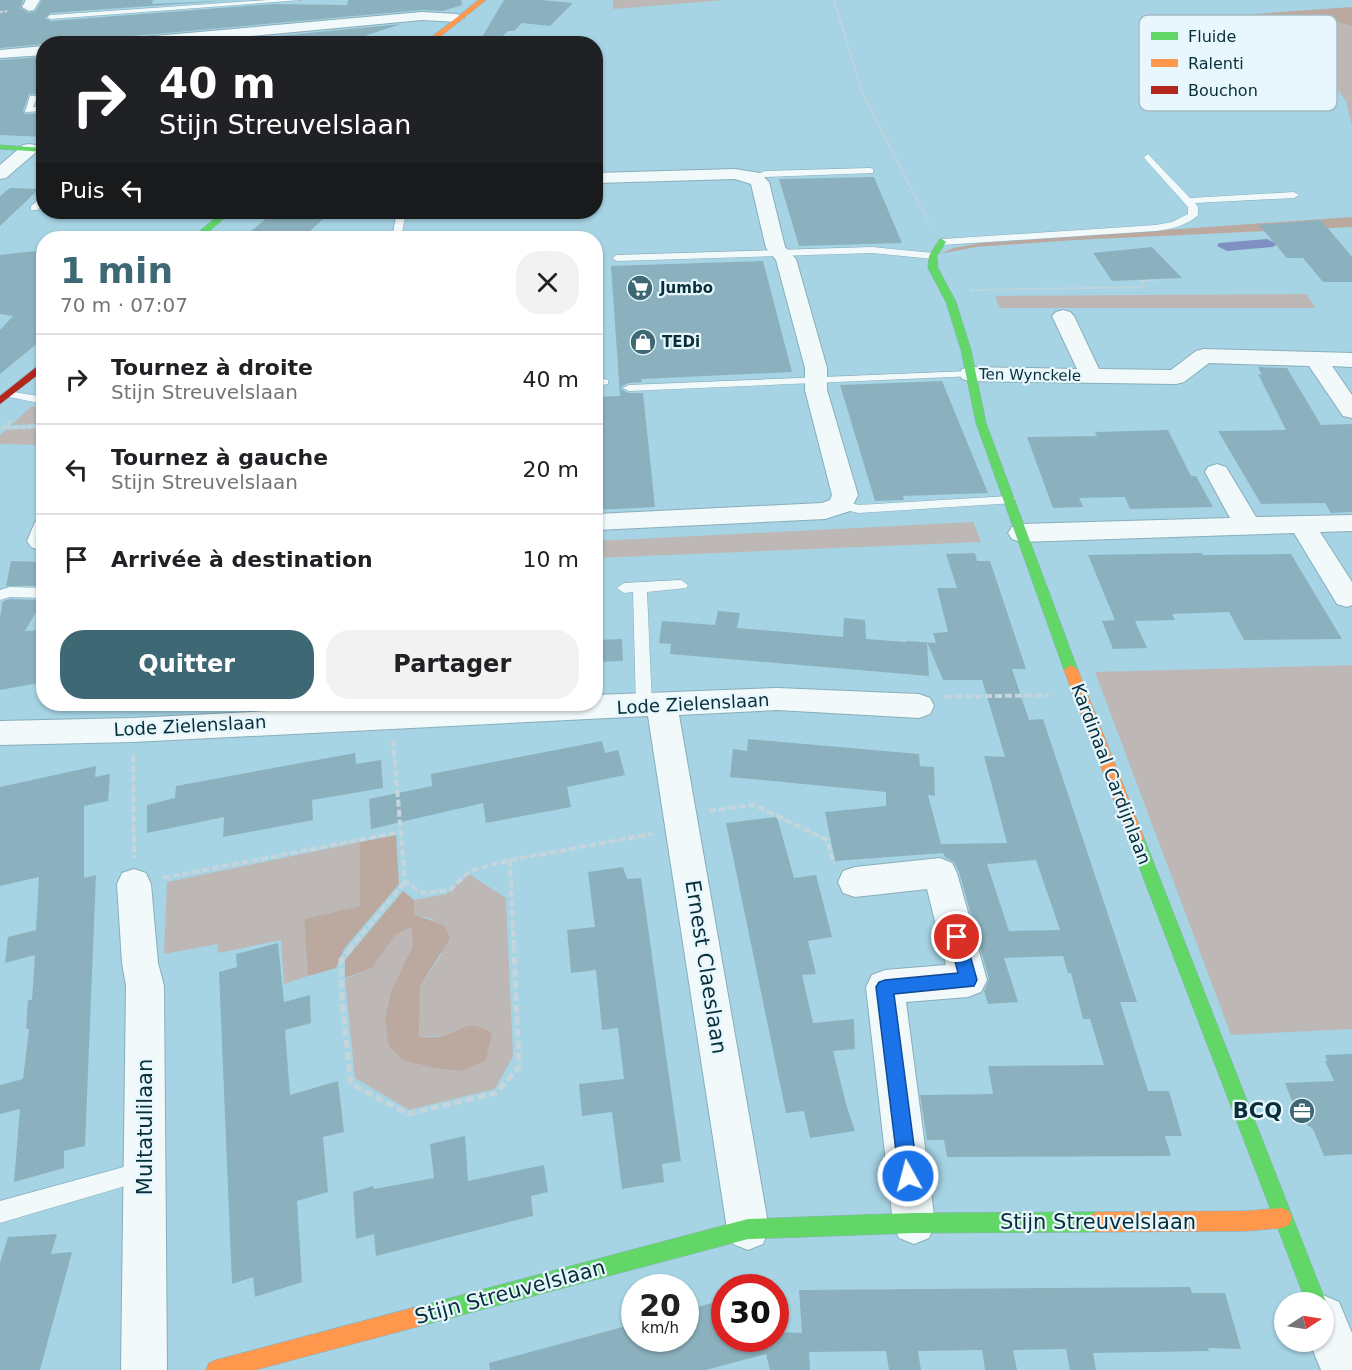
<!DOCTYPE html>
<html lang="fr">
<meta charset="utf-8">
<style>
:root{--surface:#fff;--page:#f2f2f2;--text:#202124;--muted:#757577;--line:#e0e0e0;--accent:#3f6875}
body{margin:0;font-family:"DejaVu Sans",sans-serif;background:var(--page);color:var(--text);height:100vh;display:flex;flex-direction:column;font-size:22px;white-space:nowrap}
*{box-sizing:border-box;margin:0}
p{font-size:20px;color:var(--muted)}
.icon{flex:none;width:33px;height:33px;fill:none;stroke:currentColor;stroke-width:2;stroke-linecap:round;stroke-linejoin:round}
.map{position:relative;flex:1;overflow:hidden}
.side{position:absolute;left:36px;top:231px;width:567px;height:480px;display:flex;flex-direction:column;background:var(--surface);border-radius:24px;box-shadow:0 2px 4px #0004}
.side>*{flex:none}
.top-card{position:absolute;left:36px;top:36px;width:567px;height:183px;border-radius:24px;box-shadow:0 2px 4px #0004;background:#202124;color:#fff;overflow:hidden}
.needle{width:39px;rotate:78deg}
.buttons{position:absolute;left:1274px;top:1292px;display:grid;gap:12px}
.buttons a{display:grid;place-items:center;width:60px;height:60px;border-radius:50%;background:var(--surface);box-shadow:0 2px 4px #0004;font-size:30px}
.speed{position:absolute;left:621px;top:1274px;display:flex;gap:12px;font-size:30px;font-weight:700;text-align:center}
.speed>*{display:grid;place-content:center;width:78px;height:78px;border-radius:50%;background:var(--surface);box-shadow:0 2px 4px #0004;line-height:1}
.speed small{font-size:15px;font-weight:400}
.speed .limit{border:9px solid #d22;background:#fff;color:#111}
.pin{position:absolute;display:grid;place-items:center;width:51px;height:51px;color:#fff;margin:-26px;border:3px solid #fff;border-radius:50%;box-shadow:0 2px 6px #0007}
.me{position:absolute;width:66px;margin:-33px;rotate:353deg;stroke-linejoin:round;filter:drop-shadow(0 0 4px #0008)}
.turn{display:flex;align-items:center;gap:21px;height:126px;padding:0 24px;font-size:27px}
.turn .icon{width:78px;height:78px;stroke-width:2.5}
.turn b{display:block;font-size:42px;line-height:51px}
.then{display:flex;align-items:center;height:57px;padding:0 24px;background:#0003;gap:12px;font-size:22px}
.round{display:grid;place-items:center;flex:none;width:63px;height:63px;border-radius:24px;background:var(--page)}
.headline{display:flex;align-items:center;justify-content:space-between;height:102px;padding:0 24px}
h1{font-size:36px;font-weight:700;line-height:45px;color:var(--accent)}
.button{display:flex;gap:12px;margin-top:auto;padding:12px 24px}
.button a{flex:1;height:69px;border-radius:24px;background:var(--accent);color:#fff;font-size:24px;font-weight:700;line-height:69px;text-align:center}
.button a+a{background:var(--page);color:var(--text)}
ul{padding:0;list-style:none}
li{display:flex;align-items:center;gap:18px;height:90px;padding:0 24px;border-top:2px solid var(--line)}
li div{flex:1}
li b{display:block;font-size:22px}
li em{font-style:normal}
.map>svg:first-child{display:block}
</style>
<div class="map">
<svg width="1352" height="1370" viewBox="0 0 1352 1370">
<rect width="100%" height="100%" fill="#a6d4e4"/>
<path fill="#bdb8b5" d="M613,0H725L613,9Z
M1326,19L1352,26V127L1346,101L1340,93L1285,40H1295L1281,23Z
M1307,294L1315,308H999L995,296Z
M32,406L43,408V424L11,425Z
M43,428V445L0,444V435L6,430Z
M973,522L981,542L596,558V541Z
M1352,665V1029L1231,1035L1095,672Z
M360,842V906L304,919L308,976L284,984L281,940L218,953L217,944L164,954L167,882Z
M469,874L506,898L513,1056L495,1089L409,1110L355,1078L345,979L372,968L395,935L411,927L413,944L391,991L385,1019L388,1045L403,1060L461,1026L443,1036L419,1037L420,986L442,954L433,919L414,914V900L446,894Z"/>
<path fill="#bba9a0" d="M1352,7V26L1326,19L1282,23L1297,38C1281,44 1266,24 1254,14Z
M1352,217V227L1075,240L976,247L939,254L954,248L981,243Z
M396,835L399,884L344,949L336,968L308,976L304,919L360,906V842Z
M403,891L414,900V914L445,926L450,939L420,986L419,1037C426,1037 436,1038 443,1036C466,1029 467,1018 492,1033L486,1060L461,1071L435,1068L403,1060L388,1045L385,1019L391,991L413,945L411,927L395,935L372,968L345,978V960Z"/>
<path fill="#8190c2" d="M1267,239L1277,244L1273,247L1227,251L1217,246L1219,243Z"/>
<path fill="#8cb1be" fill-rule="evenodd" d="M0,0H23L20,8L29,13L36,11L42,0H153L152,4L235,0L51,13L45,18L51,21L274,4L347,5L348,0H461L462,5L443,11L422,10L110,38L101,44H44L0,48Z
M504,0H540L573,3L550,26L522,23L514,31H508L495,44H478Z
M401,24L340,44H194Z
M44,57V94H29L23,111L25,114L44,113V137L0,135V60Z
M874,177L902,243L799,246L779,179Z
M10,188L39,189L0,226V196Z
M274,212H286L325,217L305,236L284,233L279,238H243Z
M1321,220L1352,257V282H1323L1303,258H1287L1259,225Z
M1152,247L1182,278L1112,281L1093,253Z
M44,250V338L0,374V330L13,316L0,314V255Z
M763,261L792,372L641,379L642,382L629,383L622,386L621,389L628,393H643L655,507L596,510V397L620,396L611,266Z
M1258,367L1287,368L1321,425L1352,424V512L1331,513L1325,503L1261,504L1218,431L1286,430L1258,374L1262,375Z
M942,381L988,493L903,496L904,500L875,501L840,385Z
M1168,430L1191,476H1196L1213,507L1130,509L1125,497L1079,498L1083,507L1053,508L1027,437L1097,436L1095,432Z
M975,553L977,561H990L1026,669H1012L1029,720L1043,719L1137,1002H1120L1148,1091H1169L1182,1136H1165L1171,1156L947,1157L944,1140H927L920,1095L993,1094L988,1066L1104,1065L1090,1019H1083L1071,973H1068L1063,956L1004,958L1018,1002L988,1004L984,991L989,979L959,872L954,862L945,857L943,853L835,861L825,812L886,806V792L730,777L733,749L747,751L748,739L919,754L920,766L934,767L935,796L928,795L941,844L1007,843L984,756L1005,757L982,680H943L927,642L929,676L670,654L671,644L659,643L662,621L715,625L718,611L740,613L737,628L843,637L844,618L865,620L866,639L906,642V641L936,643L933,633L948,632L937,588H957L946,554ZM1036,860L1060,930L1009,931L987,864Z
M1202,553L1203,555L1291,554L1342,639L1244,640L1229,612L1172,614L1175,620L1135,621L1147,648L1113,649L1102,621L1115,620L1088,555Z
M11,561L44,562V586H6Z
M10,599L43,600L25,631L44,630V682L0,690V617L3,601Z
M622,639L623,661L596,662V640Z
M602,741L605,753L618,750L625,775L567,787L571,807L486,823L483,803L371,829L369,799L432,786L431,774Z
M355,753L356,764L381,760L383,788L312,800L313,820L223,837L224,817L147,833V805L175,798L176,786Z
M96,766L95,777L110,774L108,801L84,806V878L96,875L85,1146L64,1151V1168L14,1182L20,1109L0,1114V1085L23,1079L29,1029H26L28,1000H32L35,955L5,963L8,937L36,930L39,877L0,886V787Z
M777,817L794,878L816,875L832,937L808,941L816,974L802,975L813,1023L854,1019L855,1049L833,1051L846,1104L855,1131L810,1138L804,1111L786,1113L726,823Z
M623,867L627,879L641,878L681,1161L662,1164L664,1182L622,1189L612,1112L582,1116L579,1084L624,1079L618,1028L602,1030L596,970L571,973L567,930L595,927L588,872Z
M278,943L284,1002L310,995L311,1023L285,1030L290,1095L338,1081L344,1132L323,1137L328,1192L297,1201L302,1282L255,1297L253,1277L232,1284L219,972L237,967L236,954Z
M1352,1054V1154L1324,1156L1313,1129L1299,1119L1285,1083L1334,1081L1325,1061H1327L1325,1055Z
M465,1136L468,1181L544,1165L548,1192L531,1196L533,1216L376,1256L374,1234L356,1239L353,1192L373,1186L374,1189L434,1178L430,1144Z
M57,1234L51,1254L72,1252L40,1370H0V1263L8,1237Z
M1190,1287L1192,1293H1225L1241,1349L1208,1348L1209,1351L1093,1353L1096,1370H1070L1066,1349L1013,1350L1017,1370H985L982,1350L918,1351L921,1370H889L886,1351L809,1352L810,1370H770L766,1354L706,1370H490L489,1363L634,1324V1338H686V1310L724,1300V1338H776V1332L802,1333L799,1290Z"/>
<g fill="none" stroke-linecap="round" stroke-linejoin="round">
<g stroke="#88aeba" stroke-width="1">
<path id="lane" d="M268,0H301L51,19L47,17L51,15Z
M30,96H44V100H36L33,107H44V111L25,112Z
M1148,154L1190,198L1294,192L1299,195L1294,198L1195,203L1198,207V215C1187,226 1171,229 1156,231L942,245L937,242L942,239L1156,225L1172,222L1188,214V207L1145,159L1144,157Z
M870,168L873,169V173L765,177L754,180L750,177L765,171Z
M44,196V204L37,210H31V206Z
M397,212H406L401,238H392Z
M872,247L933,253L938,256L933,259L872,253L617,261L612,258L617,255Z
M970,371L976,374L974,376L629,391L623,388L629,385Z
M604,379L608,380V384L596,386V380Z
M8,391L44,397V404L4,396L2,394Z
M1009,496L1014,497L1015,500L1014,503L859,513L836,508L835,505L841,501L859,505Z
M681,580L688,585L686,588L647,592L652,706L649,710H639L636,706L633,592L624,593L617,588L624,583Z
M10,587L44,588V598L10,597L0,600V590Z
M142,1162L149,1165L152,1172L149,1179L0,1223V1201Z"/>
</g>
<g stroke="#88aeba" stroke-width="2">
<path id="street" d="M26,0H40L34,10L29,11L22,7Z
M422,12L457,14L464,18L457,22L422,20L164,44H103L110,40Z
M44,46V55L0,58V50Z
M29,144L35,145L38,149L35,153L6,178L0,179V165L23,145Z
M735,169L760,173L769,182L785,247L796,259L827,368V390L858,495L850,511L825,519L596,530V514L822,503L830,500L832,495L805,390V368L776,260L766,248L751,184L735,179L596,183V173Z
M1063,310L1070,312L1074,316L1099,369L1171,370L1196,351L1204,349L1352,353V367L1332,366L1352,395V418L1343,416L1309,366L1209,363L1184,382L1176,384L970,381L962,379L959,374L962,369L970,367L1077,369L1052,316L1056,312Z
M1217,464L1226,467L1256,517L1352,515V531L1320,532L1352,582V605L1347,607L1337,604L1294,533L1021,542L1012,539L1008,533L1012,527L1021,524L1230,518L1205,472L1208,467Z
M44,520V552L31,547L27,541L35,522Z
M777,688L919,694L930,698L934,706L930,714L919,718L777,710L679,715L769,1229L763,1244L748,1250L733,1244L727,1229L648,716L133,742L0,745V721L133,718L409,704H596V695Z
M940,858L952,863L957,873L987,980L981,992L968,997L906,1002L935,1223L929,1238L914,1244L899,1238L893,1223L866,987L872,975L885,970L946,965L927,889L855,897L843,893L838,882L843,871L855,867Z
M134,869L146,873L151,884L158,963L164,986L167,1370H121L126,986L122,963L117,884L122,873Z
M1323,1295L1339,1302L1352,1333V1370H1321L1309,1341H1323V1302H1307Z"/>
</g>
<g stroke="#88aeba" stroke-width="1">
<path id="fast" d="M0,145L44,148V152L0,149Z
M223,212H231L202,238H187L188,236L196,234Z
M942,239L946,242L937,256L938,268L956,302L971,350L986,423L1078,670L1071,675L1064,670L976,423L961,350L946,302L928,268L929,256L939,240Z
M1136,832L1141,834L1144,838L1326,1302L1323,1309V1302H1306L1128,838L1131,834Z
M1097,1212L1104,1215L1107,1222L1104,1229L1097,1232L914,1233L748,1239L420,1326L413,1323L410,1316L413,1309L420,1306L748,1219L914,1213Z"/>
</g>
<g stroke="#88aeba" stroke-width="1">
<path id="slow" d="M479,0H486L431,44H423Z
M1071,665L1078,670L1144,838L1141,842L1136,844L1131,842L1128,838L1064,670Z
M1282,1208L1289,1211L1292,1218L1289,1225L1282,1228L1246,1231L1097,1232L1090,1229L1087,1222L1090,1215L1097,1212L1246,1211Z
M420,1306L427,1309L430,1316L427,1323L420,1326L255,1370H206L209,1363L216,1360Z"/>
</g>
<g stroke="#88aeba" stroke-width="1">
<path id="jam" d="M44,361V370L0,404V396Z"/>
</g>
<path stroke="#c5d5db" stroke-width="2" stroke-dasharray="3 1.5" stroke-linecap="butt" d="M834,0L862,92L931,227
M0,12L9,11
M971,290L1142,287L1144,285L1141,281L1157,280"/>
<path stroke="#c5d5db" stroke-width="3" stroke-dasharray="5 2" stroke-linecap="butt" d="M11,421L3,428L44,426"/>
<path stroke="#c5d5db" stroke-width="4" stroke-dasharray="7 3" stroke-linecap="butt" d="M945,697L1049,695
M393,740L405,882L424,893L450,890L470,871L510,860L652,834
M133,755L134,858
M709,811L754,805L827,840L834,864
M510,860L514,950
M163,878L400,832
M349,950L405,882"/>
<path stroke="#c5d5db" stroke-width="5" stroke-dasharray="8 4" stroke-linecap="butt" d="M351,948L341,960L342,1002L351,1084L408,1114L496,1093L519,1067L514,948"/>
<use href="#lane" fill="#f2f9fb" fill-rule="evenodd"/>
<use href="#street" fill="#f2f9fb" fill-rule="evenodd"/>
<use href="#fast" fill="#63d668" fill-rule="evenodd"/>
<use href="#slow" fill="#ff974d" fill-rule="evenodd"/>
<use href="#jam" fill="#b3261e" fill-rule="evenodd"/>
</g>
<path fill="#1a73e8" stroke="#114b97" stroke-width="1.5" d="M957,930L962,932L965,937L977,980L974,986L894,994L918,1176L915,1182L908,1185L901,1182L899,1176L876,987L879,982L885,980L958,973L949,937L951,932Z"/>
<defs>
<g id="supermarket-disc" transform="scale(1.35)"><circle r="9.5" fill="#3f6875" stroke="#e7f7fd"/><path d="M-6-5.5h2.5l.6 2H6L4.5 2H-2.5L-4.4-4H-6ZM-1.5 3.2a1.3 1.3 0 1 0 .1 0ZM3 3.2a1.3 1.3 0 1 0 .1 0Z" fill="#fff"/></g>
<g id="shop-disc" transform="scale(1.35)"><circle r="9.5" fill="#3f6875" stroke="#e7f7fd"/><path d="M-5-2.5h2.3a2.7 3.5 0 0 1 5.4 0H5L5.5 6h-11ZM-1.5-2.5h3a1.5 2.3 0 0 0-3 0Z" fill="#fff"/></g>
<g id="office-disc" transform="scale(1.35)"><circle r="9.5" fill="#3f6875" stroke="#e7f7fd"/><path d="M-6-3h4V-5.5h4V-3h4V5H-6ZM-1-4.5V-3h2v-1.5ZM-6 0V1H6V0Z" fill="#fff"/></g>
</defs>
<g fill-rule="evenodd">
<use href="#supermarket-disc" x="640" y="288"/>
<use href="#shop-disc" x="643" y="342"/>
<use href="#office-disc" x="1302" y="1111"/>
</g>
<g text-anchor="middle" stroke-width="4.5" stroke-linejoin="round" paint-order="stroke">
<g font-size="15" font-weight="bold" fill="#072e39" stroke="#e7f7fd" text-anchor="start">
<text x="660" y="293">Jumbo</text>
<text x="662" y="347">TEDi</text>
</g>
<g font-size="15" fill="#072e39" stroke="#e7f7fd">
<text transform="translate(1030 375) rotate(1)" y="5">Ten Wynckele</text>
</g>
<g font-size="18" fill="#072e39" stroke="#e7f7fd">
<text transform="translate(693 704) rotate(-3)" y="6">Lode Zielenslaan</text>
<text transform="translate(190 726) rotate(-3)" y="6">Lode Zielenslaan</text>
<text transform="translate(1111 774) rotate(69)" y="6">Kardinaal Cardijnlaan</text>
</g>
<g font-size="21" fill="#072e39" stroke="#e7f7fd">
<text transform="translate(706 967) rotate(81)" y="7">Ernest Claeslaan</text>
<text transform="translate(145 1127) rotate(-90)" y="7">Multatulilaan</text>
<text x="1098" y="1229">Stijn Streuvelslaan</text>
<text transform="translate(510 1292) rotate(-15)" y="7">Stijn Streuvelslaan</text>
</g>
<g font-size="21" font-weight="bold" fill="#072e39" stroke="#e7f7fd" text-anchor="end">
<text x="1282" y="1118">BCQ</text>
</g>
</g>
<rect x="1139" y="15" width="198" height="96" rx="9" fill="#e7f7fd" stroke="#a4bbc2" stroke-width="1.5"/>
<rect x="1151" y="32" width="27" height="8" fill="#63d668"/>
<rect x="1151" y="59" width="27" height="8" fill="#ff974d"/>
<rect x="1151" y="86" width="27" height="8" fill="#b3261e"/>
<g font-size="16" fill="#072e39">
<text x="1188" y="42">Fluide</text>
<text x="1188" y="69">Ralenti</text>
<text x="1188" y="96">Bouchon</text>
</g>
</svg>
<div class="buttons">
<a><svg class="needle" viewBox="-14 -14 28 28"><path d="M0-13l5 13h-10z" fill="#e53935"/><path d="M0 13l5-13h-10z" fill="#757577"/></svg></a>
</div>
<div class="speed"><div>20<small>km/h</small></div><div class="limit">30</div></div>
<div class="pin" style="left:957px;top:937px;background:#d93025"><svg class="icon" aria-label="arrive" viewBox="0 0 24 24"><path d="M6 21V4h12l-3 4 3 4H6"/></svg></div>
<svg class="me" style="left:908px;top:1176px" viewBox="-20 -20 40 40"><circle r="17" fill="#1a73e8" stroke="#fff" stroke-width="3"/><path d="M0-11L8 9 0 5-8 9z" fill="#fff"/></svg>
<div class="top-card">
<div class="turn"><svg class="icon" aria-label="right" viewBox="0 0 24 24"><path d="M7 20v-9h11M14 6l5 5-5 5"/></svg><div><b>40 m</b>Stijn Streuvelslaan</div></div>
<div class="then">Puis<svg class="icon" aria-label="left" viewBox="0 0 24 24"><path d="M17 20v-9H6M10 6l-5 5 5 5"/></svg></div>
</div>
<section class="side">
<div class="headline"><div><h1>1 min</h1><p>70 m · 07:07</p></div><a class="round"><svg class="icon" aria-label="close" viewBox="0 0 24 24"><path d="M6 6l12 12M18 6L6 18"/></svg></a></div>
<ul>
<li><svg class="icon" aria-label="right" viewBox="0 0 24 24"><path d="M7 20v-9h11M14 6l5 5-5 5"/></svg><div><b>Tournez à droite</b><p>Stijn Streuvelslaan</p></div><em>40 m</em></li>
<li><svg class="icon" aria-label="left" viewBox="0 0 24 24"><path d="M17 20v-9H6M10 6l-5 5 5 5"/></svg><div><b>Tournez à gauche</b><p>Stijn Streuvelslaan</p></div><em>20 m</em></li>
<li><svg class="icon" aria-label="arrive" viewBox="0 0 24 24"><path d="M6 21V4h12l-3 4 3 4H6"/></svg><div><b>Arrivée à destination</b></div><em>10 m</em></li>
</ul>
<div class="button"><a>Quitter</a><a>Partager</a></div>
</section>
</div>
